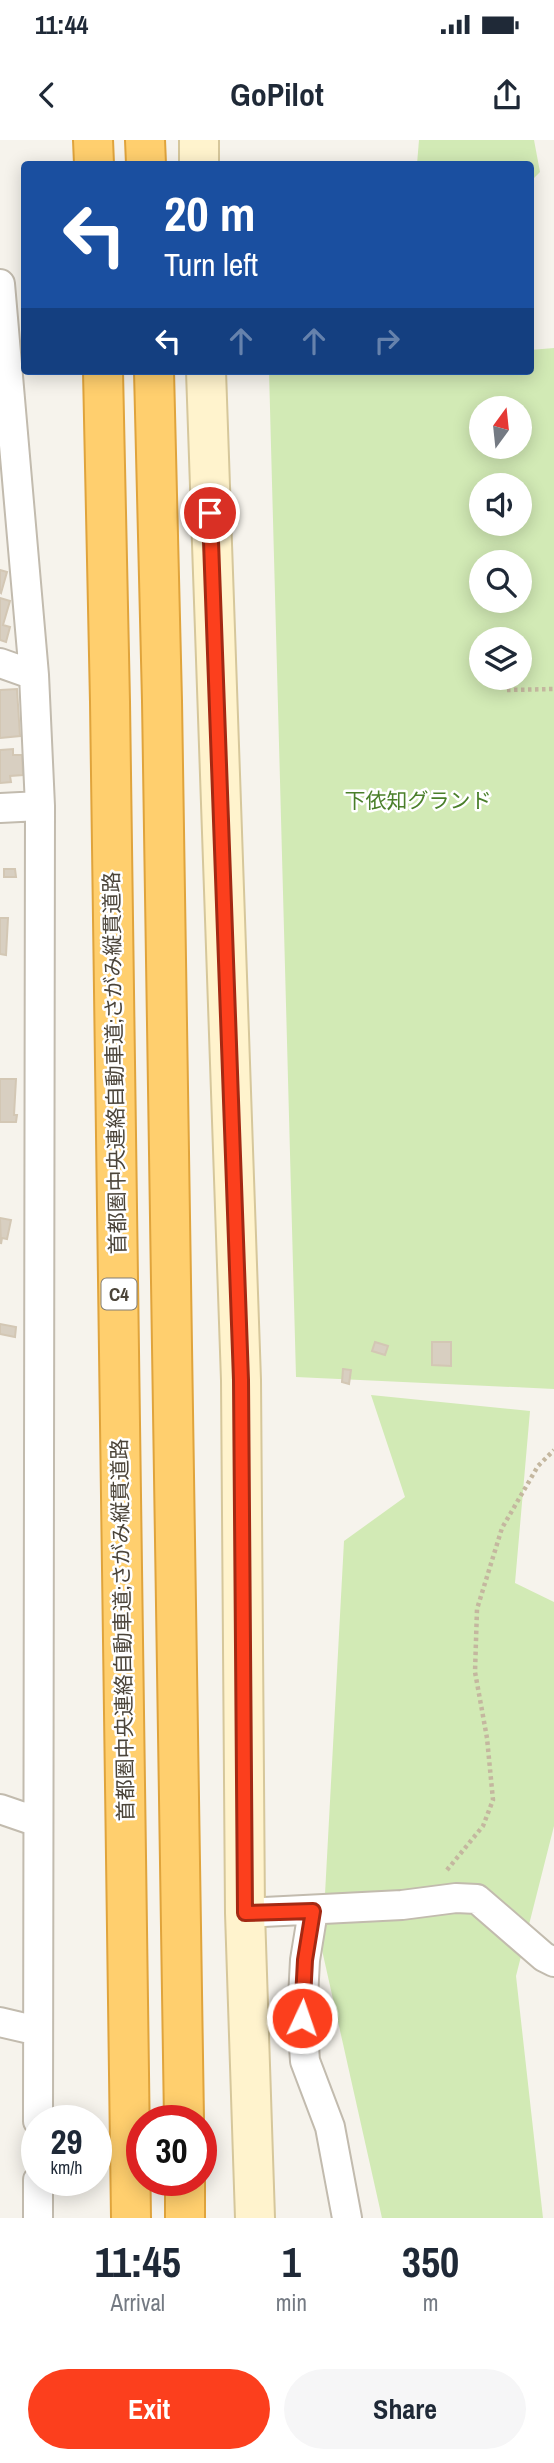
<!DOCTYPE html>
<meta charset="utf-8">
<style>
:root{--surface:#fff;--page:#f6f6f7;--text:#1f2937;--muted:#747a83;--accent:#fc3f1d}
body{margin:0;font-family:"Archivo Narrow","Noto Sans JP",sans-serif;background:var(--page);color:var(--text);height:100vh;display:flex;flex-direction:column;font-size:26px;white-space:nowrap}
*{box-sizing:border-box;margin:0}
p{font-size:23px;color:var(--muted)}
.icon{flex:none;width:38px;height:38px;fill:none;stroke:currentColor;stroke-width:2;stroke-linecap:round;stroke-linejoin:round}
.map{position:relative;height:2078px;overflow:hidden}
.details{display:flex;flex-direction:column;background:var(--surface);flex:1}
.details>*{flex:none}
.guide{position:absolute;left:21px;top:21px;width:513px;height:214px;border-radius:7px;box-shadow:0 4px 18px #0003;background:#1a4fa0;color:#fff;overflow:hidden}
.needle{width:46px;rotate:15deg}
.controls{position:absolute;left:469px;top:256px;display:grid;gap:14px}
.controls a{display:grid;place-items:center;width:63px;height:63px;border-radius:50%;background:var(--surface);box-shadow:0 4px 18px #0003;font-size:35px}
.speed{position:absolute;left:21px;top:1965px;display:flex;gap:14px;font-size:35px;font-weight:700;text-align:center}
.speed>*{display:grid;place-content:center;width:91px;height:91px;border-radius:50%;background:var(--surface);box-shadow:0 4px 18px #0003;line-height:1}
.speed small{font-size:18px;font-weight:400}
.speed .limit{border:10px solid #d22;background:#fff;color:#111}
.pin{position:absolute;display:grid;place-items:center;width:60px;height:60px;color:#fff;margin:-30px;border:4px solid #fff;border-radius:50%;box-shadow:0 2px 7px #0007}
.me{position:absolute;width:77px;margin:-38px;rotate:3deg;stroke-linejoin:round;filter:drop-shadow(0 0 5px #0008)}
.turn{display:flex;align-items:center;gap:24px;height:147px;padding:0 28px;font-size:32px}
.turn .icon{width:91px;height:91px;stroke-width:2.5}
.turn b{display:block;font-size:49px;line-height:60px}
.lanes{display:flex;align-items:center;height:66px;padding:0 28px;background:#0003;justify-content:center;gap:35px;direction:ltr}
.lanes .off{opacity:.35}
.eta{display:flex;justify-content:space-evenly;align-items:center;height:119px;text-align:center}
.eta b{font-size:42px;font-weight:800;line-height:49px}
.button{display:flex;gap:14px;margin-top:auto;padding:14px 28px}
.button a{flex:1;height:80px;border-radius:42px;background:var(--accent);color:#fff;font-size:28px;font-weight:800;line-height:80px;text-align:center}
.button a+a{background:var(--page);color:var(--text)}
.status{display:flex;justify-content:space-between;align-items:center;height:49px;padding:0 35px;background:var(--surface);direction:ltr}
.status svg{height:19px;fill:currentColor}
header{display:flex;justify-content:space-between;align-items:center;height:91px;padding:0 28px;background:var(--surface);font-size:32px;font-weight:800}
.map>svg:first-child{display:block}
</style>
<div class="status"><b>11:44</b><svg viewBox="0 0 49 12"><path d="M0 12V9h3v3zM5 12V6h3v6zM10 12V3h3v9zM15 12V0h3v12zM26 1h20v11H26zM47 4h2v5h-2z"/></svg></div>
<header><svg class="icon" aria-label="back" viewBox="0 0 24 24"><path d="M15 5l-7 7 7 7"/></svg>GoPilot<svg class="icon" aria-label="share" viewBox="0 0 24 24"><path d="M12 15V3M7 8l5-5 5 5M5 13v7h14v-7"/></svg></header>
<div class="map">
<svg width="554" height="2078" viewBox="0 0 554 2078">
<rect width="100%" height="100%" fill="#f6f3ec"/>
<path fill="#d2eab5" fill-rule="evenodd" d="M419,0H534L540,32L530,42V24H417Z
M554,208V1249L296,1237L269,231H530V210ZM481,268H520V306H481ZM481,345H520V383H481ZM481,422H520V460H481ZM481,499H520V537H481Z
M371,1255L530,1271L515,1443L554,1462V1686L516,1836L543,2078H382L322,1810L344,1401L405,1357Z"/>
<path fill="#d8cfc1" stroke="#d3c7b4" stroke-width="2" d="M0,430L7,432L1,453L0,452Z
M0,458L10,461L3,485L10,487L6,502L0,500Z
M17,549L20,596L0,598V550Z
M13,609V615H22L23,635L10,636L11,642L0,643V610Z
M4,729H15L16,737H4Z
M0,778H8L6,815L0,814Z
M0,939H16L14,975H17L16,982H0Z
M0,1078L11,1080L7,1099L2,1098L1,1104Z
M0,1184L16,1187L15,1197L0,1194Z
M375,1202L388,1206L385,1215L372,1211Z
M432,1202H451V1226L432,1225Z
M343,1229L351,1230L349,1244L342,1242Z"/>
<g fill="none" stroke-linecap="round" stroke-linejoin="round">
<g stroke="#c2bbae" stroke-width="32">
<path id="street" d="M0,144L34,535L40,666L38,1981
M0,523L34,535
M0,668L40,666
M0,1669L38,1682
M313,1771L305,1820L302,1877L305,1921L330,1987L347,2078
M245,1773L402,1765L456,1758L477,1759L544,1817L554,1822
M0,1882L38,1891
M38,2040V2078"/>
</g>
<g stroke="#d6c79b" stroke-width="42">
<path id="secondary" d="M199,0V24
M206,231L241,1240L245,1773L255,2078"/>
</g>
<g stroke="#e0a43c" stroke-width="42">
<path id="highway" d="M93,0L94,24
M145,0L146,24
M103,231L110,562L131,2078
M154,231L162,561L184,1981
M185,2040V2078"/>
</g>
<path stroke="#c4b79f" stroke-width="4.5" stroke-dasharray="3.5 3.5" stroke-linecap="butt" d="M507,550L554,549
M447,1730L483,1686L493,1660L487,1598L475,1532L477,1469L502,1388L538,1326L554,1310"/>
<use href="#street" stroke="#fff" stroke-width="28"/>
<use href="#secondary" stroke="#fff3cd" stroke-width="38"/>
<use href="#highway" stroke="#ffcf6e" stroke-width="38"/>
</g>
<g fill="none" stroke-linecap="round" stroke-linejoin="round">
<g stroke="#a42913" stroke-width="18">
<path id="route" d="M210,373L241,1240L245,1773L313,1771L305,1820L302,1878"/>
</g>
<use href="#route" stroke="#fc3f1d" stroke-width="12"/>
</g>
<g text-anchor="middle" stroke-width="5" stroke-linejoin="round" paint-order="stroke">
<rect fill="#fff" stroke="#817c74" stroke-width="2" x="101.5" y="1138.5" width="35" height="31" rx="5"/>
<g font-size="19" font-weight="bold" fill="#4b4439">
<text x="119" y="1161">C4</text>
</g>
<g font-size="21" fill="#4a7f2a" stroke="#fff">
<text x="418" y="668">下依知グランド</text>
</g>
<g font-size="21" fill="#4b4439" stroke="#fff">
<text transform="translate(115 923) rotate(-91)" y="7">首都圏中央連絡自動車道;さがみ縦貫道路</text>
<text transform="translate(123 1490) rotate(-91)" y="7">首都圏中央連絡自動車道;さがみ縦貫道路</text>
</g>
</g>
</svg>
<div class="controls">
<a><svg class="needle" viewBox="-14 -14 28 28"><path d="M0-13l5 13h-10z" fill="#e53935"/><path d="M0 13l5-13h-10z" fill="#747a83"/></svg></a>
<a><svg class="icon" aria-label="sound" viewBox="0 0 24 24"><path d="M4 9h4l5-4v14l-5-4H4zM17 9q2 3 0 6"/></svg></a>
<a><svg class="icon" aria-label="search" viewBox="0 0 24 24"><circle cx="10" cy="10" r="6"/><path d="M15 15l6 6"/></svg></a>
<a><svg class="icon" aria-label="layers" viewBox="0 0 24 24"><path d="M12 4l9 5-9 5-9-5zM3 14l9 5 9-5"/></svg></a>
</div>
<div class="speed"><div>29<small>km/h</small></div><div class="limit">30</div></div>
<div class="pin" style="left:210px;top:373px;background:#d93025"><svg class="icon" aria-label="arrive" viewBox="0 0 24 24"><path d="M6 21V4h12l-3 4 3 4H6"/></svg></div>
<svg class="me" style="left:302px;top:1878px" viewBox="-20 -20 40 40"><circle r="17" fill="#fc3f1d" stroke="#fff" stroke-width="3"/><path d="M0-11L8 9 0 5-8 9z" fill="#fff"/></svg>
<div class="guide">
<div class="turn"><svg class="icon" aria-label="left" viewBox="0 0 24 24"><path d="M17 20v-9H6M10 6l-5 5 5 5"/></svg><div><b>20 m</b>Turn left</div></div>
<div class="lanes"><svg class="icon" aria-label="left" viewBox="0 0 24 24"><path d="M17 20v-9H6M10 6l-5 5 5 5"/></svg><svg class="icon off" aria-label="ahead" viewBox="0 0 24 24"><path d="M12 20V5M6 11l6-6 6 6"/></svg><svg class="icon off" aria-label="ahead" viewBox="0 0 24 24"><path d="M12 20V5M6 11l6-6 6 6"/></svg><svg class="icon off" aria-label="right" viewBox="0 0 24 24"><path d="M7 20v-9h11M14 6l5 5-5 5"/></svg></div>
</div>
</div>
<section class="details">
<div class="eta">
<div><b>11:45</b><p>Arrival</p></div>
<div><b>1</b><p>min</p></div>
<div><b>350</b><p>m</p></div>
</div>
<div class="button"><a>Exit</a><a>Share</a></div>
</section>
